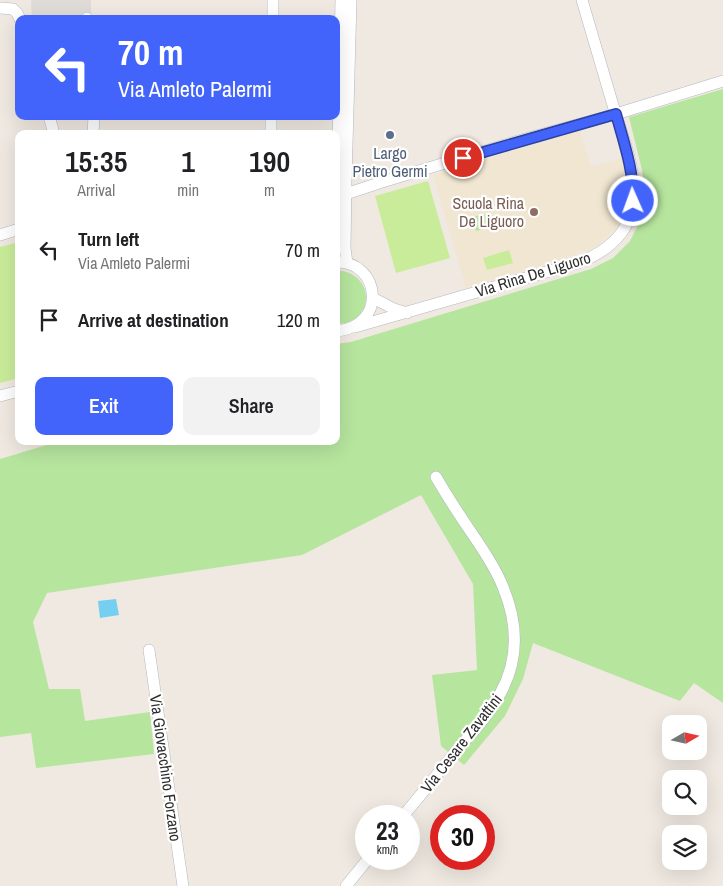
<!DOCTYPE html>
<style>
:root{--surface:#fff;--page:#f2f2f2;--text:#202124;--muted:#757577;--accent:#4264fb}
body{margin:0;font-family:"Archivo Narrow",sans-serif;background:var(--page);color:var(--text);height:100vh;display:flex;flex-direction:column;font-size:19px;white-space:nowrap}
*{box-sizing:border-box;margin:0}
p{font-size:16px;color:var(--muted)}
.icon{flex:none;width:28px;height:28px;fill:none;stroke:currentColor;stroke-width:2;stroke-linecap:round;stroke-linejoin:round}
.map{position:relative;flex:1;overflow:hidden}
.drawer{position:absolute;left:15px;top:130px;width:325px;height:315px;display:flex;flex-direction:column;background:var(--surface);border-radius:10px;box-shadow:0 5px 20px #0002}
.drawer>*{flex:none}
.top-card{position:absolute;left:15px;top:15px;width:325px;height:105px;border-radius:10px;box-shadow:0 5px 20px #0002;background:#4264fb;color:#fff;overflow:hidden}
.needle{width:32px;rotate:81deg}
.controls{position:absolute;left:662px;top:715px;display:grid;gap:10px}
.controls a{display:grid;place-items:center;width:45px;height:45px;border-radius:10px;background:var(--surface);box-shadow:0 5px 20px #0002;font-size:25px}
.speed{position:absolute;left:355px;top:805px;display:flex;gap:10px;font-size:25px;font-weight:700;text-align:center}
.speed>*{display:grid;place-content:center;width:65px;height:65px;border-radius:50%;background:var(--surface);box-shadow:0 5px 20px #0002;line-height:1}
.speed small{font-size:12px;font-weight:400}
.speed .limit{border:8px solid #d22;background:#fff;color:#111}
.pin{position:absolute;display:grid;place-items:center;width:42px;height:42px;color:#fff;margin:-21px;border:2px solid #fff;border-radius:50%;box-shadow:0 1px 5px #0007}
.me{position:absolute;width:55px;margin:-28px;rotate:358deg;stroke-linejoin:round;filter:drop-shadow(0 0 4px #0008)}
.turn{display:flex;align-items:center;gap:18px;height:105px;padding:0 20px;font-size:22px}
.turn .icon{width:65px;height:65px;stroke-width:2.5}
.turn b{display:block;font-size:35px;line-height:42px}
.eta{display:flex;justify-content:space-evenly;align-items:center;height:85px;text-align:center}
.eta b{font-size:30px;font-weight:600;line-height:35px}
.primary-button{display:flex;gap:10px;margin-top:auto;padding:10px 20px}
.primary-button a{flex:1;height:58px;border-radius:10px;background:var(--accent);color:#fff;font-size:20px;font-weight:600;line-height:58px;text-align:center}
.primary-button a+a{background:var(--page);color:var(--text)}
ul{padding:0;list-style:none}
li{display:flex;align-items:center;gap:15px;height:70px;padding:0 20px}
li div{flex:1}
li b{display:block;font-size:19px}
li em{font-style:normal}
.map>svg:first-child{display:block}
</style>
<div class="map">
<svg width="723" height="886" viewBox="0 0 723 886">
<rect width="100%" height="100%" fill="#efe9e1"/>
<path fill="#f0e6d1" d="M580,130L591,167L622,158L627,178L628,192L626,206L623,217L616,228L607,237L596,246L586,252L583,250L576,251L577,255L466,288L433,175Z"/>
<path fill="#b6e59e" d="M723,89V703L694,683L680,701L533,643L523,679L505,716L464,765L441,746L432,675L477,670L473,584L421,495L302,555L47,593L33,622L49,689H80L85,721L150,712L154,754L36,768L31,733L0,737V459L60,441H336V344L351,342L591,269L613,258L630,241L641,219L645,194L642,170L629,117Z
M485,214L489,227L476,231L472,217Z
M336,270C378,273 374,325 336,324Z"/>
<path fill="#c9ec9a" d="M428,181L450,258L396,273L375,196Z
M19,242V378L0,383V247Z
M509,250L513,263L487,270L483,258Z"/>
<path fill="#dfdcd8" d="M31,0H91V18L75,16L74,19H32Z"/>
<path fill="#75cff0" d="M116,599L119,615L100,618L98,601Z"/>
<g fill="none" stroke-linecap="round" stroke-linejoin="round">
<g stroke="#b4b7c1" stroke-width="12">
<path id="minor" d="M0,8L13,9L17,13L20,19
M87,19V18
M273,19V0
M49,116L54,134
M93,134L94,116
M271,134V116
M346,194L382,182L518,141L616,114L723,81
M336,228L341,0
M0,235L19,229
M336,262C381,261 388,327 336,331
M347,263L345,248L346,182L351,0
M373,298L394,309L407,313
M355,327L578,263C601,254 624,239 631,213C641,179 622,135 612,102C602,68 592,34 582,0
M0,396L19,391
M149,650L183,886
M403,816C421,795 438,773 456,751C472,733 489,715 500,694C519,660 518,623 503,587C496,569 484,551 473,535C460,516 447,496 436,477
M346,886L368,859"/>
</g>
<use href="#minor" stroke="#fff" stroke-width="11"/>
</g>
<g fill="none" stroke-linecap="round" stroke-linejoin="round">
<g stroke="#2b41a3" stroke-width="12">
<path id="route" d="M463,158L616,114C624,143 634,171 633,201"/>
</g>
<use href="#route" stroke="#4264fb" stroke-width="9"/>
</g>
<circle fill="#5c6f8a" stroke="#fff" stroke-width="2" cx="390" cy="135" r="5"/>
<circle fill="#8d6e63" stroke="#fff" stroke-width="2" cx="534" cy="212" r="5"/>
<g text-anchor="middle" stroke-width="4.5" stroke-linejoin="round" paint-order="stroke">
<g font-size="16" fill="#4e5e75" stroke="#fff">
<text x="390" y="159">Largo<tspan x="390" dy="18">Pietro Germi</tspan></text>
</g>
<g font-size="16" fill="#785e54" stroke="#fff" text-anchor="end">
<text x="524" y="209">Scuola Rina<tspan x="524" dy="18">De Liguoro</tspan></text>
</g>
<g font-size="16" fill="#2e2e2e" stroke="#fff">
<text transform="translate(533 274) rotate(-17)" y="6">Via Rina De Liguoro</text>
<text transform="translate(461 743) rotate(-52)" y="6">Via Cesare Zavattini</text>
<text transform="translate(166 768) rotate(82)" y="6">Via Giovacchino Forzano</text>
</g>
</g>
</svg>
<div class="controls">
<a><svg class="needle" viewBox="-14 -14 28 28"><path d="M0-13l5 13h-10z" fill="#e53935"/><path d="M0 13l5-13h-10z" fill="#757577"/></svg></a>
<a><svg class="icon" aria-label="search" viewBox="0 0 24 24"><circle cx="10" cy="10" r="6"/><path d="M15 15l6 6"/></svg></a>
<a><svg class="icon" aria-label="layers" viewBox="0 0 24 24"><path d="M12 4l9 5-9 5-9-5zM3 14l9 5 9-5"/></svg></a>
</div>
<div class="speed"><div>23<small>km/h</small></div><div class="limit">30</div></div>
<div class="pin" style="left:463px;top:158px;background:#d93025"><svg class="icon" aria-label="arrive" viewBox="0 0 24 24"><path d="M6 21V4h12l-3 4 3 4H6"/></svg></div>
<svg class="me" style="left:633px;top:201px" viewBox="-20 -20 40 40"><circle r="17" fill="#4264fb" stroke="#fff" stroke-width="3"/><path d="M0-11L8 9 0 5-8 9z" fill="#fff"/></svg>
<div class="top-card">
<div class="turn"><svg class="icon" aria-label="left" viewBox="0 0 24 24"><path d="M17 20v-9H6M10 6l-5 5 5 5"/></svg><div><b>70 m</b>Via Amleto Palermi</div></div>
</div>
<section class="drawer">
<div class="eta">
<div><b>15:35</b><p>Arrival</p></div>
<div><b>1</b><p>min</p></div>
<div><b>190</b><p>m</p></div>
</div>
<ul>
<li><svg class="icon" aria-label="left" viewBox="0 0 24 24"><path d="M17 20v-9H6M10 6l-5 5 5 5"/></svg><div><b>Turn left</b><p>Via Amleto Palermi</p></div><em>70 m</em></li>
<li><svg class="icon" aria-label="arrive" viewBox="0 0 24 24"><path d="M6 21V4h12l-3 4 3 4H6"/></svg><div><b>Arrive at destination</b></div><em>120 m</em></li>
</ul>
<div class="primary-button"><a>Exit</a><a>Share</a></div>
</section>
</div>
